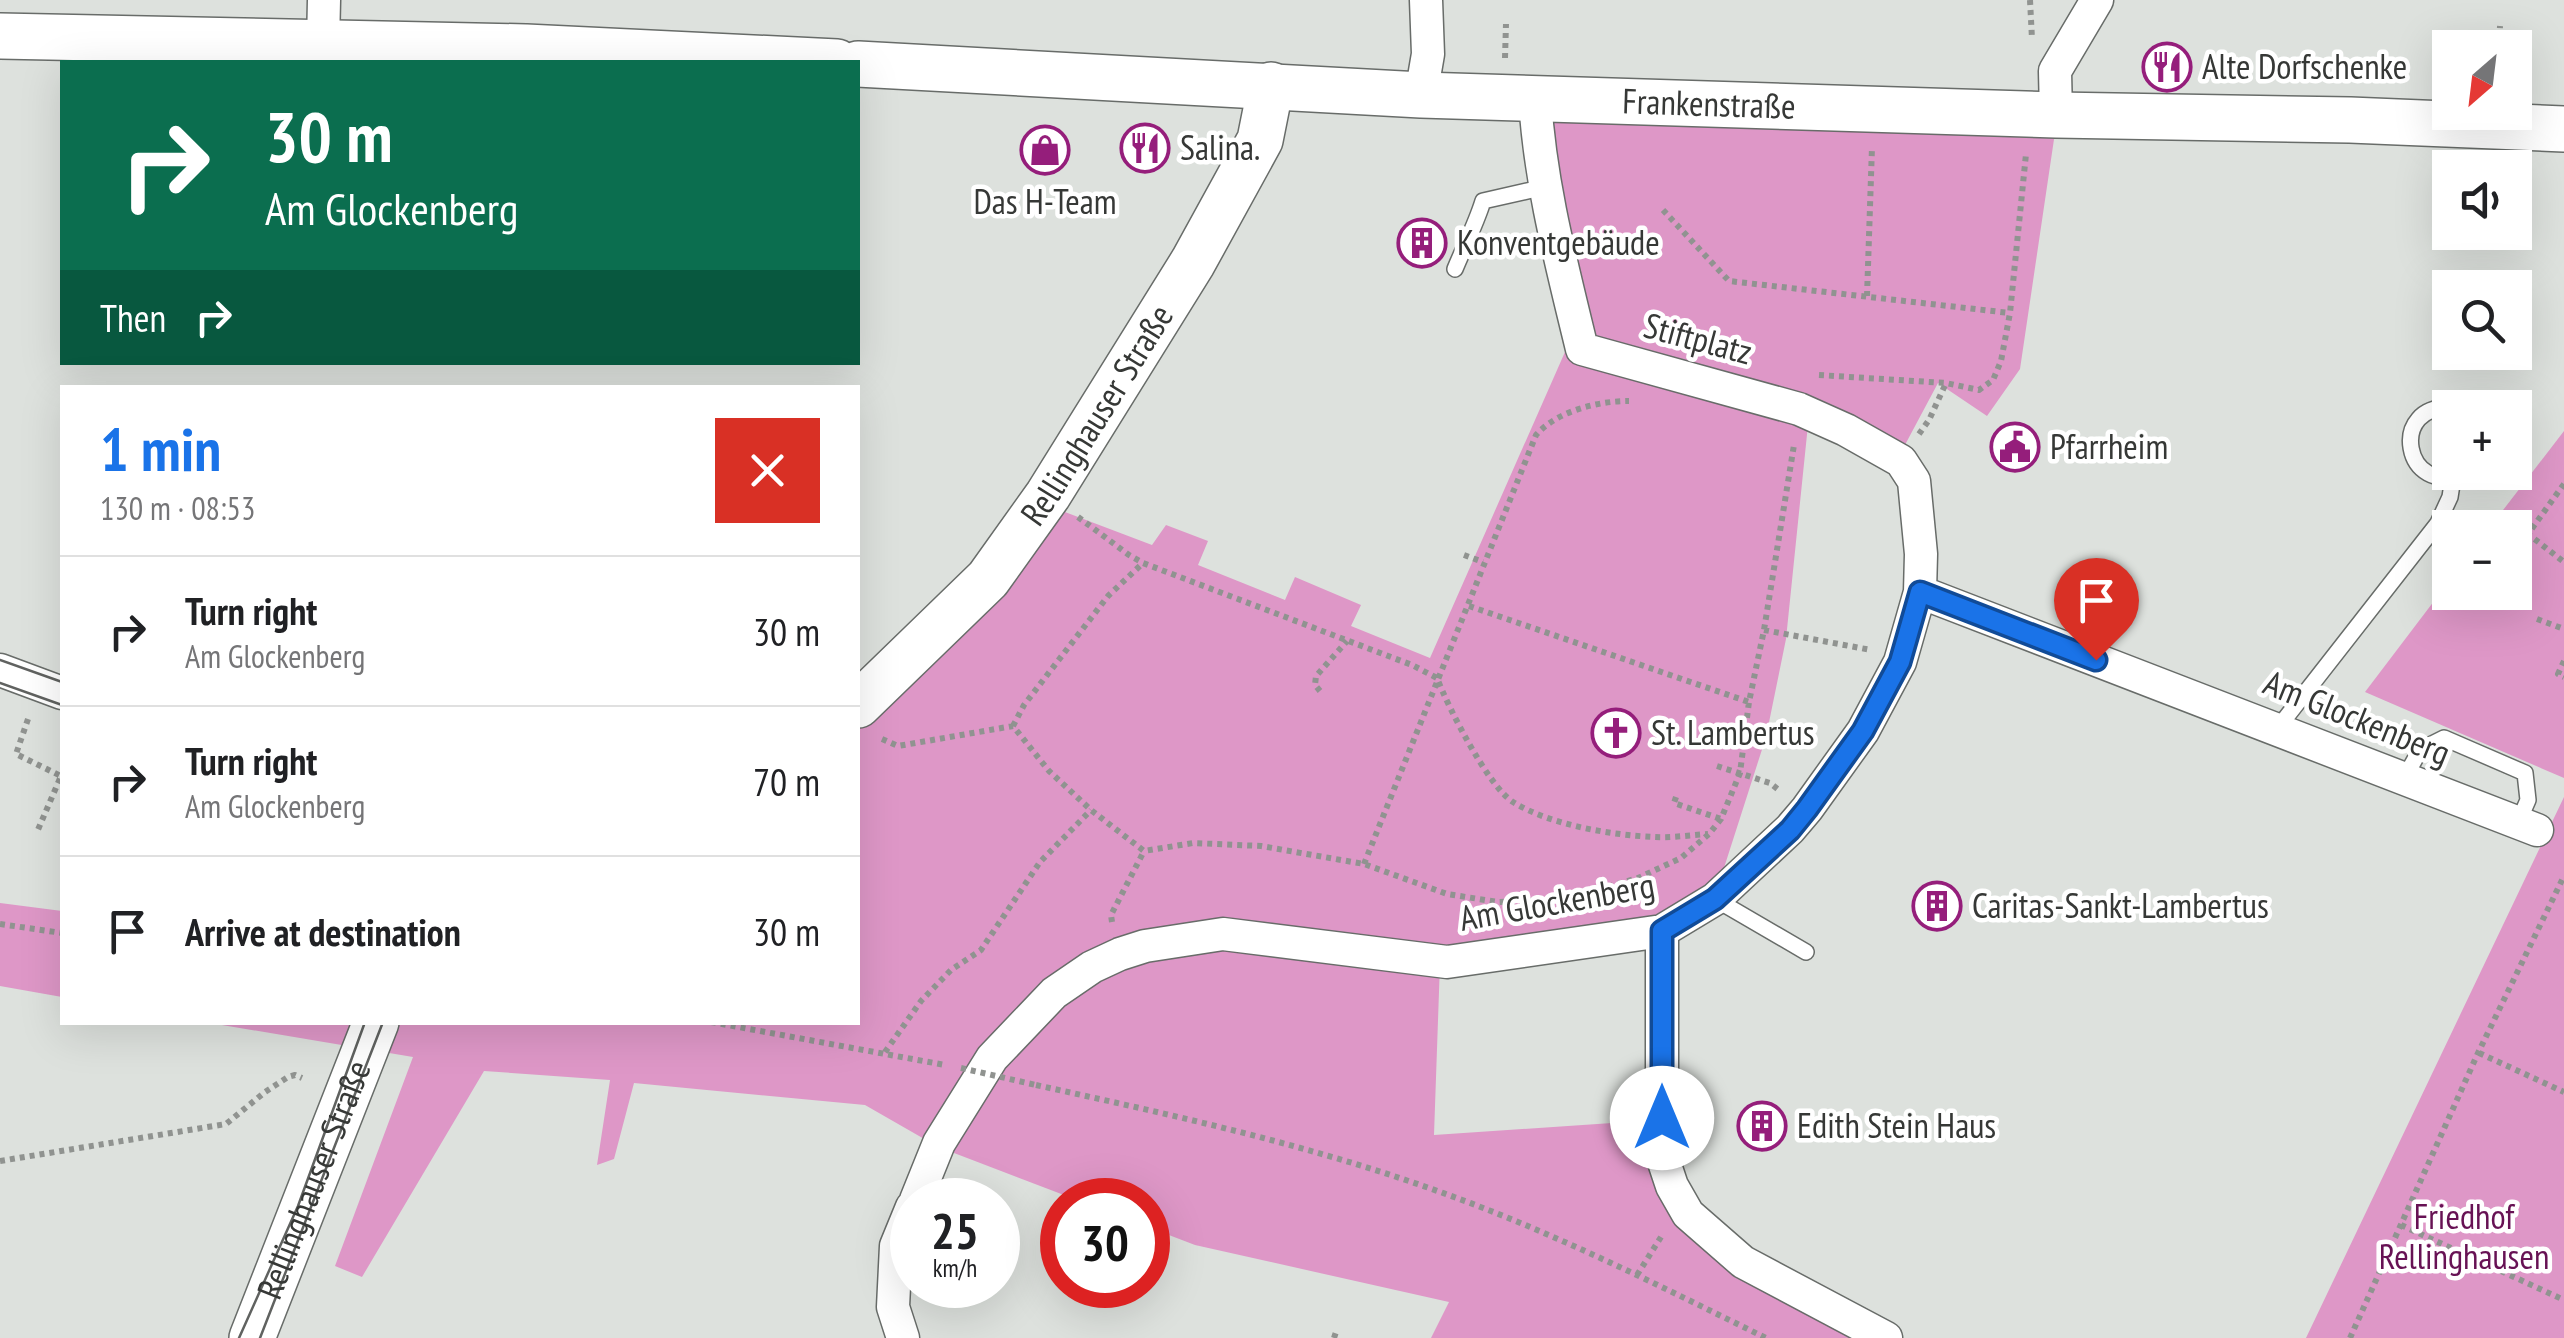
<!DOCTYPE html>
<meta charset="utf-8">
<style>
:root{--surface:#fff;--page:#f2f2f2;--text:#202124;--muted:#757577;--line:#e0e0e0;--accent:#1a73e8}
body{margin:0;font-family:"PT Sans Narrow",sans-serif;background:var(--page);color:var(--text);height:100vh;display:flex;flex-direction:column;font-size:38px;white-space:nowrap}
*{box-sizing:border-box;margin:0}
p{font-size:32px;color:var(--muted)}
.icon{flex:none;width:55px;height:55px;fill:none;stroke:currentColor;stroke-width:2;stroke-linecap:round;stroke-linejoin:round}
.map{position:relative;flex:1;overflow:hidden}
.sheet{position:absolute;left:60px;top:385px;width:800px;height:640px;display:flex;flex-direction:column;background:var(--surface);border-radius:0px;box-shadow:0 10px 40px #0002}
.sheet>*{flex:none}
.guide{position:absolute;left:60px;top:60px;width:800px;height:305px;border-radius:0px;box-shadow:0 10px 40px #0002;background:#0b6e4f;color:#fff;overflow:hidden}
.needle{width:65px;rotate:208deg}
.fabs{position:absolute;left:2432px;top:30px;display:grid;gap:20px}
.fabs a{display:grid;place-items:center;width:100px;height:100px;border-radius:0px;background:var(--surface);box-shadow:0 10px 40px #0002;font-size:50px}
.speed{position:absolute;left:890px;top:1178px;display:flex;gap:20px;font-size:50px;font-weight:700;text-align:center}
.speed>*{display:grid;place-content:center;width:130px;height:130px;border-radius:50%;background:var(--surface);box-shadow:0 10px 40px #0002;line-height:1}
.speed small{font-size:25px;font-weight:400}
.speed .limit{border:15px solid #d22;background:#fff;color:#111}
.pin{position:absolute;display:grid;place-items:center;width:85px;height:85px;color:#fff;margin:-102px -42px;border-radius:50% 50% 50% 0;rotate:-45deg;box-shadow:0 0 10px #0007}
.pin .icon{rotate:45deg}
.me{position:absolute;width:110px;margin:-55px;rotate:0deg;stroke-linejoin:round;filter:drop-shadow(0 0 8px #0008)}
.turn{display:flex;align-items:center;gap:35px;height:210px;padding:0 40px;font-size:45px}
.turn .icon{width:130px;height:130px;stroke-width:2.5}
.turn b{display:block;font-size:70px;line-height:85px}
.then{display:flex;align-items:center;height:95px;padding:0 40px;background:#0003;gap:20px;font-size:38px}
.round{display:grid;place-items:center;flex:none;width:105px;height:105px;border-radius:0px;background:var(--page)}
.overview{display:flex;align-items:center;justify-content:space-between;height:170px;padding:0 40px}
h1{font-size:60px;font-weight:800;line-height:75px;color:var(--accent)}
ul{padding:0;list-style:none}
li{display:flex;align-items:center;gap:30px;height:150px;padding:0 40px;border-top:2px solid var(--line)}
li div{flex:1}
li b{display:block;font-size:38px}
li em{font-style:normal}
.map>svg:first-child{display:block}
</style>
<div class="map">
<svg width="2564" height="1338" viewBox="0 0 2564 1338">
<rect width="100%" height="100%" fill="#dde1dd"/>
<path fill="#de97c7" d="M1538,100L2057,119L2020,369L1987,416L1938,383L1898,458L1809,415L1786,639L1766,737L1714,899L1662,930L1446,960L1223,932L1102,957L933,1144L865,1105L634,1083L614,1159L597,1165L610,1080L484,1071L362,1277L335,1266L413,1057L210,1023L858,1022V719L1057,509L1152,545L1166,525L1208,541L1198,565L1285,600L1295,577L1361,605L1351,626L1430,658L1576,327Z
M2564,431V778L2365,692L2450,580V592H2515V528L2490,527Z
M2564,797V1338H2306Z
M0,903L62,911V997L0,986Z
M1223,936L1440,963L1434,1135L1656,1120L1682,1211L1883,1338H1431L1449,1302L1195,1245L1148,1227V1200H1077L941,1148L995,1059L1102,963Z"/>
<g fill="none" stroke-linecap="round" stroke-linejoin="round">
<g stroke="#686c69" stroke-width="18">
<path id="service" d="M1455,269C1464,247 1476,224 1483,201L1545,187
M2454,408C2386,401 2404,501 2465,472
M2277,729L2438,523L2450,497L2453,478
M2404,779L2420,750L2444,738L2525,773L2528,800L2518,823
M1715,899L1806,952"/>
</g>
<g stroke="#686c69" stroke-width="35">
<path id="minor" d="M323,44L324,0
M1421,95L1428,54L1426,0
M2056,115L2055,71L2097,0
M1920,592L2537,830
M0,670L62,693
M1662,931V1156L1672,1186L1688,1214L1743,1262L1886,1338
M916,1200L939,1143L992,1058L1054,993L1092,967L1120,954L1145,946L1223,934L1447,962L1662,931L1715,899L1790,829L1807,809L1863,731L1900,662L1920,592L1921,554L1914,481L1901,461L1846,430L1799,409L1582,349C1562,266 1540,184 1535,99
M903,1338L893,1307L896,1246L912,1207"/>
</g>
<g stroke="#686c69" stroke-width="48">
<g id="secondary">
<path d="M0,36L526,47L837,62"/>
<path id="s1" d="M858,64L1421,95L2056,115L2350,120L2564,129"/>
<path id="s2" d="M858,705L988,579L1048,495L1193,262L1260,140L1271,85"/>
<path id="s3" d="M252,1338L376,1022"/>
</g>
</g>
<path stroke="#909390" stroke-width="6" stroke-dasharray="5 5" stroke-linecap="butt" d="M2030,0L2032,39
M2499,48L2500,26
M1505,58L1506,24
M1663,210L1729,281L2010,313
M1867,296L1872,147
M1819,375L1946,383L1979,390L1993,380L2001,361L2010,313L2026,154
M1919,434L1929,420L1946,383
M2564,484L2528,534L2564,562
M1078,517L1129,555L1143,563L1412,665L1437,678C1448,707 1488,786 1513,802C1550,825 1611,835 1654,837C1672,838 1690,835 1708,834
M1464,555L1483,562
M1469,606L1749,702
M2537,619L2564,629
M1764,630L1871,650
M2564,661L2558,674L2564,677
M1320,691L1315,685L1316,676L1347,641
M28,719L16,754L61,776L37,832
M1013,726L1024,705L1108,596L1143,563
M882,739L898,746L1013,726L1049,771L1091,810L1144,851L1193,843L1261,846L1364,864L1447,894L1498,902L1551,900L1597,890L1638,878L1681,858L1709,834L1721,819L1740,773L1749,702L1764,630L1794,445
M1717,766L1770,783L1780,791
M1676,797L1674,803L1721,819
M1364,864L1536,435C1557,411 1598,401 1629,401
M1112,922L1111,915L1144,851
M0,924L62,933
M711,1022L945,1065
M885,1052L921,1001L951,970L981,950L1040,862L1091,810
M2479,1053L2564,1092
M1036,1085C1177,1116 1319,1147 1454,1197C1561,1236 1664,1288 1766,1338
M0,1161L226,1124L265,1092L288,1077L295,1075L302,1078
M2401,1225L2564,1300
M1637,1275L1661,1237
M1334,1338L1337,1329
M2350,1338L2478,1053L2564,876"/>
<use href="#service" stroke="#fff" stroke-width="15"/>
<use href="#minor" stroke="#fff" stroke-width="32"/>
<use href="#secondary" stroke="#fff" stroke-width="45"/>
<path stroke="#606260" stroke-width="2.5" d="M0,660L62,682
M0,683L62,705
M239,1338L298,1206L365,1022
M260,1338L383,1022"/>
<path stroke="#909390" stroke-width="6" stroke-dasharray="5 5" stroke-linecap="butt" d="M961,1068L1036,1085"/>
</g>
<g fill="none" stroke-linecap="round" stroke-linejoin="round">
<g stroke="#114b97" stroke-width="25">
<path id="route" d="M1662,1118V931L1715,899L1790,830L1807,809L1863,731L1900,662L1920,592L2096,660"/>
</g>
<use href="#route" stroke="#1a73e8" stroke-width="18"/>
</g>
<defs>
<g id="restaurant-ring" transform="scale(2.5)"><circle r="9.5" fill="#fff" stroke="#951e7b" stroke-width="1.5"/><path d="M-5-6h1v4h1v-4h1v4h1v-4h1v5L-1.5 .5V6h-2V.5L-5-1ZM5-6V6H3V1.5H1.5Q1.5-4 5-6Z" fill="#951e7b"/></g>
<g id="shop-ring" transform="scale(2.5)"><circle r="9.5" fill="#fff" stroke="#951e7b" stroke-width="1.5"/><path d="M-5-2.5h2.3a2.7 3.5 0 0 1 5.4 0H5L5.5 6h-11ZM-1.5-2.5h3a1.5 2.3 0 0 0-3 0Z" fill="#951e7b"/></g>
<g id="building-ring" transform="scale(2.5)"><circle r="9.5" fill="#fff" stroke="#951e7b" stroke-width="1.5"/><path d="M-4-6H4V6H1V3H-1V6H-4ZM-2.5-4.3h1.7v1.8h-1.7ZM.8-4.3h1.7v1.8H.8ZM-2.5-1h1.7V.8h-1.7ZM.8-1h1.7V.8H.8Z" fill="#951e7b"/></g>
<g id="civic-ring" transform="scale(2.5)"><circle r="9.5" fill="#fff" stroke="#951e7b" stroke-width="1.5"/><path d="M-.6-6.5H3V-4.5H.6V-3L4-1V1h2V6H-6V1h2V-1L-.6-3ZM-1.2 2.5V6h2.4V2.5Z" fill="#951e7b"/></g>
<g id="church-ring" transform="scale(2.5)"><circle r="9.5" fill="#fff" stroke="#951e7b" stroke-width="1.5"/><path d="M-1.2-6h2.4v3.5h3.3v2.4h-3.3V6h-2.4V-.1h-3.3v-2.4h3.3Z" fill="#951e7b"/></g>
</defs>
<g fill-rule="evenodd">
<use href="#restaurant-ring" x="2167" y="67"/>
<use href="#restaurant-ring" x="1145" y="148"/>
<use href="#shop-ring" x="1045" y="150"/>
<use href="#building-ring" x="1422" y="243"/>
<use href="#civic-ring" x="2015" y="447"/>
<use href="#church-ring" x="1616" y="733"/>
<use href="#building-ring" x="1937" y="906"/>
<use href="#building-ring" x="1762" y="1126"/>
</g>
<g text-anchor="middle" stroke-width="9" stroke-linejoin="round" paint-order="stroke">
<g font-size="35" fill="#363836" stroke="#fff" text-anchor="start">
<text x="2202" y="79">Alte Dorfschenke</text>
<text x="1180" y="160">Salina.</text>
<text x="1045" y="214" text-anchor="middle">Das H-Team</text>
<text x="1457" y="255">Konventgebäude</text>
<text x="2050" y="459">Pfarrheim</text>
<text x="1651" y="745">St. Lambertus</text>
<text x="1972" y="918">Caritas-Sankt-Lambertus</text>
<text x="1797" y="1138">Edith Stein Haus</text>
</g>
<g font-size="35" fill="#363836" stroke="#fff">
<text dy="12" stroke="none"><textPath href="#s1" startOffset="852">Frankenstraße</textPath></text>
<text transform="translate(1698 339) rotate(15)" y="12">Stiftplatz</text>
<text dy="12" stroke="none"><textPath href="#s2" startOffset="378">Rellinghauser Straße</textPath></text>
<text transform="translate(2357 718) rotate(22)" y="12">Am Glockenberg</text>
<text transform="translate(1557 902) rotate(-10)" y="12">Am Glockenberg</text>
<text dy="12" stroke="none"><textPath href="#s3" startOffset="170">Rellinghauser Straße</textPath></text>
</g>
<g font-size="35" fill="#671254" stroke="#fff">
<text x="2464" y="1229">Friedhof<tspan x="2464" dy="40">Rellinghausen</tspan></text>
</g>
</g>
</svg>
<div class="fabs">
<a><svg class="needle" viewBox="-14 -14 28 28"><path d="M0-13l5 13h-10z" fill="#e53935"/><path d="M0 13l5-13h-10z" fill="#757577"/></svg></a>
<a><svg class="icon" aria-label="sound" viewBox="0 0 24 24"><path d="M4 9h4l5-4v14l-5-4H4zM17 9q2 3 0 6"/></svg></a>
<a><svg class="icon" aria-label="search" viewBox="0 0 24 24"><circle cx="10" cy="10" r="6"/><path d="M15 15l6 6"/></svg></a>
<a>+</a>
<a>−</a>
</div>
<div class="speed"><div>25<small>km/h</small></div><div class="limit">30</div></div>
<div class="pin" style="left:2096px;top:660px;background:#d93025"><svg class="icon" aria-label="arrive" viewBox="0 0 24 24"><path d="M6 21V4h12l-3 4 3 4H6"/></svg></div>
<svg class="me" style="left:1662px;top:1118px" viewBox="-20 -20 40 40"><circle r="19" fill="#fff"/><path d="M0-13L10 11 0 6-10 11z" fill="#1a73e8"/></svg>
<div class="guide">
<div class="turn"><svg class="icon" aria-label="right" viewBox="0 0 24 24"><path d="M7 20v-9h11M14 6l5 5-5 5"/></svg><div><b>30 m</b>Am Glockenberg</div></div>
<div class="then">Then<svg class="icon" aria-label="right" viewBox="0 0 24 24"><path d="M7 20v-9h11M14 6l5 5-5 5"/></svg></div>
</div>
<section class="sheet">
<div class="overview"><div><h1>1 min</h1><p>130 m · 08:53</p></div><a class="round" style="background:#d93025;color:#fff"><svg class="icon" aria-label="close" viewBox="0 0 24 24"><path d="M6 6l12 12M18 6L6 18"/></svg></a></div>
<ul>
<li><svg class="icon" aria-label="right" viewBox="0 0 24 24"><path d="M7 20v-9h11M14 6l5 5-5 5"/></svg><div><b>Turn right</b><p>Am Glockenberg</p></div><em>30 m</em></li>
<li><svg class="icon" aria-label="right" viewBox="0 0 24 24"><path d="M7 20v-9h11M14 6l5 5-5 5"/></svg><div><b>Turn right</b><p>Am Glockenberg</p></div><em>70 m</em></li>
<li><svg class="icon" aria-label="arrive" viewBox="0 0 24 24"><path d="M6 21V4h12l-3 4 3 4H6"/></svg><div><b>Arrive at destination</b></div><em>30 m</em></li>
</ul>
</section>
</div>
